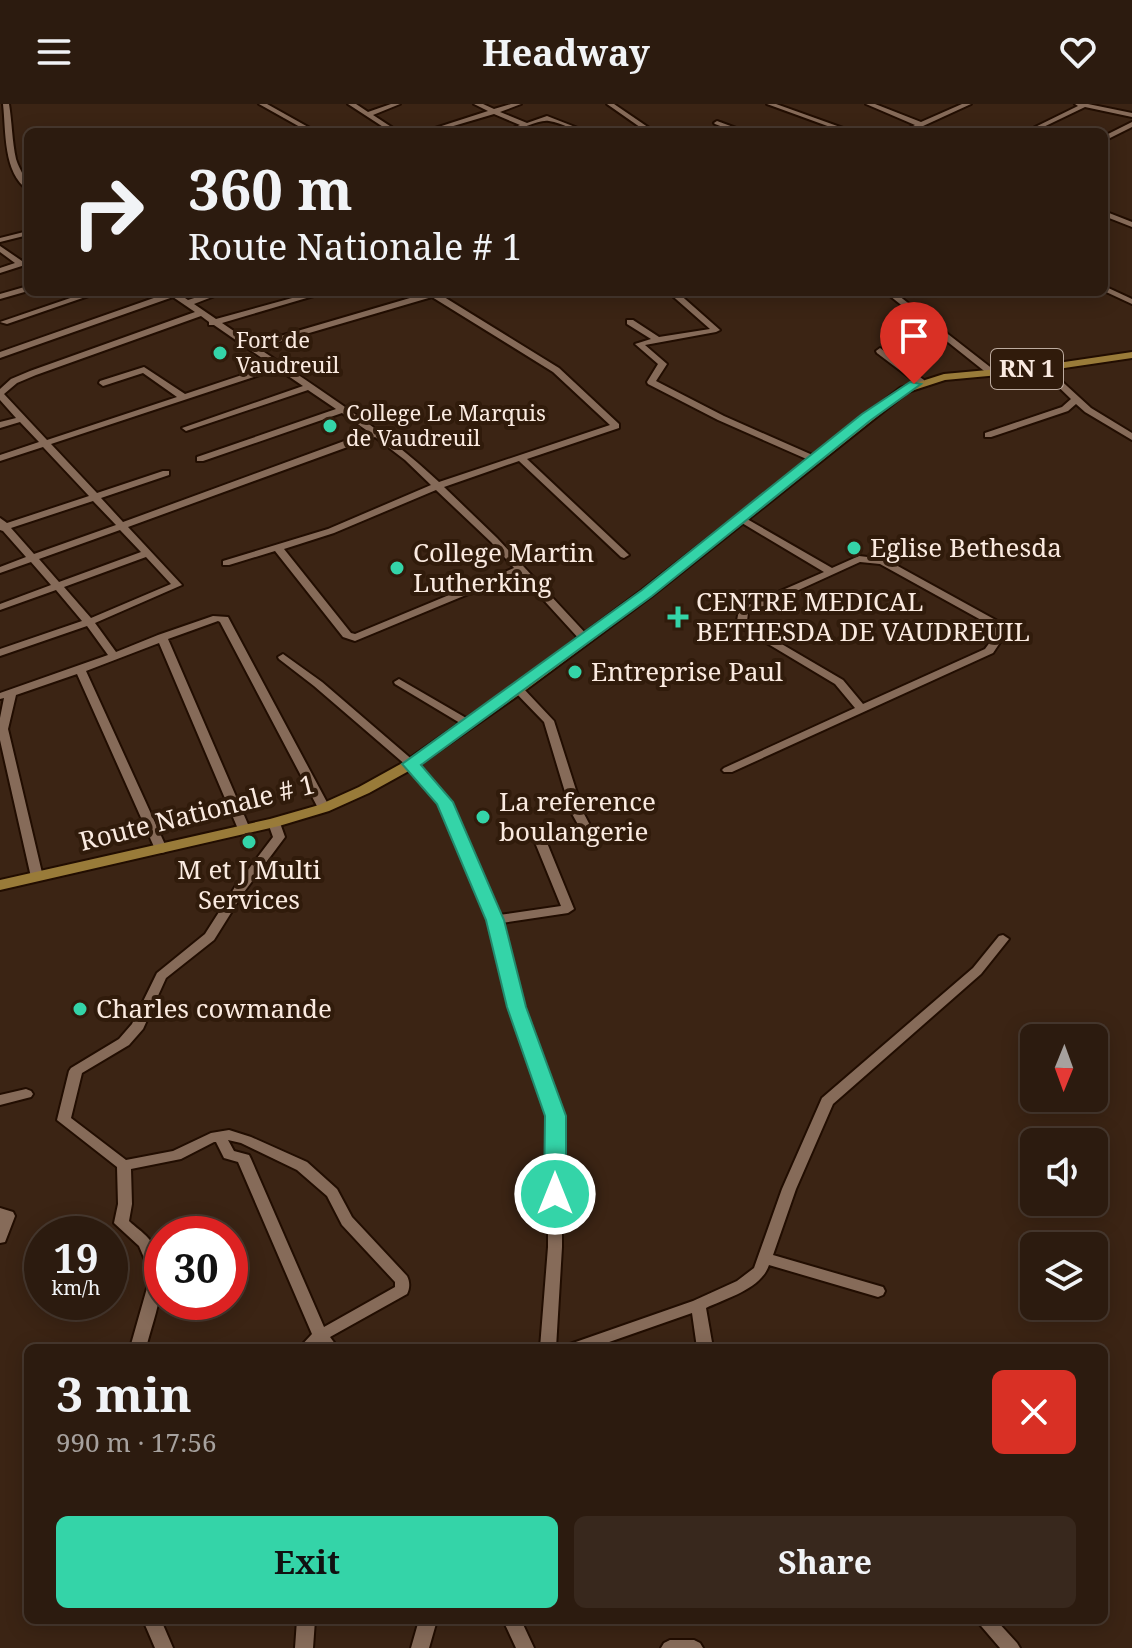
<!DOCTYPE html>
<meta charset="utf-8">
<style>
:root{--surface:#2c1b0f;--page:#38281d;--text:#f1f3f6;--muted:#a6a19e;--line:#48392f;--accent:#34d4a8}
body{margin:0;font-family:"Noto Serif",serif;background:var(--page);color:var(--text);height:100vh;display:flex;flex-direction:column;font-size:30px;white-space:nowrap}
*{box-sizing:border-box;margin:0}
p{font-size:26px;color:var(--muted)}
.icon{flex:none;width:44px;height:44px;fill:none;stroke:currentColor;stroke-width:2;stroke-linecap:round;stroke-linejoin:round}
.map{position:relative;flex:1;overflow:hidden}
.side{position:absolute;left:24px;top:1240px;width:1084px;height:280px;display:flex;flex-direction:column;background:var(--surface);border-radius:12px;box-shadow:0 4px 20px #0003,0 0 0 2px var(--line)}
.side>*{flex:none}
.top-card{position:absolute;left:24px;top:24px;width:1084px;height:168px;border-radius:12px;box-shadow:0 4px 20px #0003,0 0 0 2px var(--line);background:#2c1b0f;color:var(--text);overflow:hidden}
.needle{width:52px;rotate:181deg}
.controls{position:absolute;left:1020px;top:920px;display:grid;gap:16px}
.controls a{display:grid;place-items:center;width:88px;height:88px;border-radius:12px;background:var(--surface);box-shadow:0 4px 20px #0003,0 0 0 2px var(--line);font-size:40px}
.speed{position:absolute;left:24px;top:1112px;display:flex;gap:16px;font-size:40px;font-weight:700;text-align:center}
.speed>*{display:grid;place-content:center;width:104px;height:104px;border-radius:50%;background:var(--surface);box-shadow:0 4px 20px #0003,0 0 0 2px var(--line);line-height:1}
.speed small{font-size:20px;font-weight:400}
.speed .limit{border:12px solid #d22;background:#fff;color:#111}
.pin{position:absolute;display:grid;place-items:center;width:68px;height:68px;color:#fff;margin:-82px -34px;border-radius:50% 50% 50% 0;rotate:-45deg;box-shadow:0 0 8px #0007}
.pin .icon{rotate:45deg}
.me{position:absolute;width:88px;margin:-44px;rotate:0deg;stroke-linejoin:round;filter:drop-shadow(0 0 6px #0008)}
.turn{display:flex;align-items:center;gap:28px;height:168px;padding:0 32px;font-size:36px}
.turn .icon{width:104px;height:104px;stroke-width:2.5}
.turn b{display:block;font-size:56px;line-height:68px}
.round{display:grid;place-items:center;flex:none;width:84px;height:84px;border-radius:12px;background:var(--page)}
.overview{display:flex;align-items:center;justify-content:space-between;height:136px;padding:0 32px}
h1{font-size:48px;font-weight:700;line-height:60px}
.primary-button{display:flex;gap:16px;margin-top:auto;padding:16px 32px}
.primary-button a{flex:1;height:92px;border-radius:12px;background:var(--accent);color:#111;font-size:32px;font-weight:700;line-height:92px;text-align:center}
.primary-button a+a{background:var(--page);color:var(--text)}
header{display:flex;justify-content:space-between;align-items:center;height:104px;padding:0 32px;background:var(--surface);font-size:36px;font-weight:700}
.map>svg:first-child{display:block}
</style>
<header><svg class="icon" aria-label="menu" viewBox="0 0 24 24"><path d="M4 6h16M4 12h16M4 18h16"/></svg>Headway<svg class="icon" aria-label="heart" viewBox="0 0 24 24"><path d="M12 20l-8-8c-3-5 5-10 8-4 3-6 11-1 8 4z"/></svg></header>
<div class="map">
<svg width="1132" height="1544" viewBox="0 0 1132 1544">
<rect width="100%" height="100%" fill="#3b2414"/>
<g fill="none" stroke-linecap="round" stroke-linejoin="round">
<g stroke="#210d01" stroke-width="4">
<path id="minor" d="M3,0H9C12,18 12,37 16,55C19,66 28,76 28,86C3,69 6,27 3,0Z
M259,0H267L317,28H309Z
M348,0H356L368,8L391,0H400L373,11L399,28H391Z
M474,0H483L494,5L511,0H521L500,8L527,19L547,12L588,28C574,28 563,19 549,17C537,15 519,28 504,28L520,21L494,10L433,28H423L488,7Z
M607,0H614L655,28H647Z
M767,0H776L854,28H844Z
M866,0H875L921,18L962,0H971L910,28H901L915,21Z
M1075,0H1088L1132,9V13L1085,3L1033,28H1025L1078,2Z
M717,17L744,27L745,28H736L715,20L714,19Z
M1132,18V23L1104,37V32Z
M1104,107L1132,118V123L1104,112Z
M28,127V131L0,138V134Z
M0,142L22,157L28,155V160L0,169V164L15,159L0,148Z
M28,182V187L0,195V190Z
M1104,182L1132,195V200L1104,187Z
M88,188H100L7,220L0,218Z
M167,188H176L188,196L213,188H225L194,200L216,215L314,188H327L222,219L253,240L427,189L426,188H436L559,264L619,320V324L527,355L629,451L624,454L621,453L519,357L444,383L497,434L589,533L590,535L589,537H581L519,469L355,537L343,533L275,447L229,461H223V457L328,425L431,381L405,356L375,333L128,423L182,481L95,519L116,548L158,531L213,512L228,513L330,704L324,707L318,704L220,518L218,517L168,535L250,725L248,727H240L238,725L159,539L86,567L167,745L165,748L161,749L155,745L77,570L16,591L8,625L43,773L37,777L31,773L0,636V614L4,594L0,595V589L108,551L87,522L0,552V545L82,517L56,486L0,506V500L51,481L31,458L0,469V463L26,453L3,427L0,426V414L7,419L89,392L43,343L0,357V351L39,338L20,318L0,324V318L16,314L0,296V285L11,275L30,267L195,208L173,193L0,254V248L168,189ZM432,193L553,268L610,321L439,378C384,326 320,286 258,244ZM201,212L209,218V221H214L272,261L185,290L144,263L100,277L99,279L103,282L143,269L177,293L47,336L4,290L17,279L36,271ZM278,265L303,282L182,324L186,327L189,326L308,286L336,305L197,353V357H203L342,309L369,328L123,418L101,394L169,371V367H163L97,389L51,340ZM436,386L491,438L514,464L355,530L351,529L284,445L334,429ZM93,397L116,421L34,450L11,424ZM120,426L141,448L59,478L39,455ZM146,453L171,480L91,514L64,483Z
M668,188H677L720,226L716,228L645,241L667,260L656,277L724,312L817,353V357H811L718,316L648,280L647,278L658,260L635,240L651,235L627,220V216H633L659,233L710,225Z
M885,188H894L994,266V270H988Z
M880,244L924,276V280H918L877,249L876,247Z
M1044,261L1091,304L1132,329V336L1085,308L1076,300L1068,307L991,333H985V329L1062,303L1071,295L1041,266V262Z
M740,411L832,464L859,452L885,455L1001,519L1003,534L993,549L732,668H724L722,666L724,664L855,604L835,580L740,523L737,517L739,505L824,468L737,416V412ZM860,458L880,460L992,522L993,534L985,545L863,600L843,576L749,521L747,517L748,509Z
M283,550L322,578L415,658L449,696L499,811L561,802L532,731L538,727L580,724L571,708L544,618L514,587L513,585L514,583H522L554,617L583,708L593,727L587,731L545,734L574,805L568,809L502,819L522,903L562,1012V1143L556,1244H540L548,1143V1012L510,903L489,816L440,699L407,662L314,582L279,555L278,553Z
M399,575L473,618L474,620L469,623L465,622L395,580L394,578Z
M274,716L280,719L285,733L244,788L214,836L166,874L143,925L129,941L82,969L71,1014L126,1056L173,1047L211,1029L229,1026L251,1033L307,1058L337,1085L352,1113L407,1172C410,1178 410,1184 407,1190L330,1233L338,1244H321L319,1242L317,1244H299L312,1230L238,1058L224,1054L216,1038H214L181,1055L131,1065L132,1100L129,1117C135,1123 143,1128 148,1134C176,1163 154,1211 146,1244H130L151,1170L139,1142L114,1119L118,1100L117,1063L57,1016L69,967L71,964L119,935L132,920L157,869L205,830L235,783L273,733L268,719ZM228,1036L241,1039L297,1066L327,1092L342,1121L395,1178V1183L324,1223L251,1055L249,1051L234,1047Z
M1003,831L1009,835L981,870L833,1000L796,1085L773,1151L883,1183L885,1187L883,1191L878,1193L769,1161C761,1185 727,1194 706,1204L713,1244H697L692,1209L592,1244H567L570,1240L693,1197L737,1177L754,1164L782,1085L822,994L973,864L999,832Z
M26,985L31,987L33,990L31,993L0,1001V991Z
M0,1104L13,1108L15,1112L5,1138L0,1139Z
M143,1516H161L173,1544H155Z
M297,1516H315L313,1544H295Z
M419,1516H437L429,1544H411Z
M503,1516H521L534,1544H516Z
M976,1516H996L1017,1539L1020,1544H1000Z
M670,1536H694L700,1539L703,1544H661L664,1539Z"/>
</g>
<g stroke="#210d01" stroke-width="4">
<path id="major" d="M1132,248V254L1044,267L945,276L908,288L652,492L523,588L416,663L369,689L329,707L279,722L0,786V776L270,715L319,701L359,683L406,657L513,582L642,486L900,284L944,270L1044,261Z"/>
</g>
<use href="#minor" fill="#866b59" fill-rule="evenodd"/>
<use href="#major" fill="#997b39" fill-rule="evenodd"/>
</g>
<path fill="#34d4a8" stroke="#228a6d" stroke-width="2" d="M910,278L921,280L871,316L652,492L421,661L453,698L504,816L526,903L566,1012V1090L563,1096H547L544,1090L545,1012L507,903L486,816L437,700L402,660L642,486L862,310Z"/>
<g fill="#34d4a8" stroke="#301b0b" stroke-width="3">
<circle cx="220" cy="249" r="8"/>
<circle cx="330" cy="322" r="8"/>
<circle cx="854" cy="444" r="8"/>
<circle cx="397" cy="464" r="8"/>
<path d="M674 501h8v8h8v8h-8v8h-8v-8h-8v-8h8z"/>
<circle cx="575" cy="568" r="8"/>
<circle cx="483" cy="713" r="8"/>
<circle cx="249" cy="738" r="8"/>
<circle cx="80" cy="905" r="8"/>
</g>
<g text-anchor="middle" stroke-width="8" stroke-linejoin="round" paint-order="stroke">
<g font-size="22" fill="#faeae0" stroke="#301b0b" text-anchor="start">
<text x="236" y="244">Fort de<tspan x="236" dy="25">Vaudreuil</tspan></text>
<text x="346" y="317">College Le Marquis<tspan x="346" dy="25">de Vaudreuil</tspan></text>
</g>
<rect fill="#301b0b" stroke="#bdaca0" stroke-width="2" x="991" y="245" width="72" height="40" rx="6"/>
<g font-size="24" font-weight="bold" fill="#faeae0">
<text x="1027" y="273">RN 1</text>
</g>
<g font-size="26" fill="#faeae0" stroke="#301b0b" text-anchor="start">
<text x="870" y="453">Eglise Bethesda</text>
<text x="413" y="458">College Martin<tspan x="413" dy="30">Lutherking</tspan></text>
<text x="696" y="507">CENTRE MEDICAL<tspan x="696" dy="30">BETHESDA DE VAUDREUIL</tspan></text>
<text x="591" y="577">Entreprise Paul</text>
<text x="499" y="707">La reference<tspan x="499" dy="30">boulangerie</tspan></text>
<text x="249" y="775" text-anchor="middle">M et J Multi<tspan x="249" dy="30">Services</tspan></text>
<text x="96" y="914">Charles cowmande</text>
</g>
<g font-size="26" fill="#faeae0" stroke="#301b0b">
<text transform="translate(197 709) rotate(-14)" y="9">Route Nationale # 1</text>
</g>
</g>
</svg>
<div class="controls">
<a><svg class="needle" viewBox="-14 -14 28 28"><path d="M0-13l5 13h-10z" fill="#e53935"/><path d="M0 13l5-13h-10z" fill="#a6a19e"/></svg></a>
<a><svg class="icon" aria-label="sound" viewBox="0 0 24 24"><path d="M4 9h4l5-4v14l-5-4H4zM17 9q2 3 0 6"/></svg></a>
<a><svg class="icon" aria-label="layers" viewBox="0 0 24 24"><path d="M12 4l9 5-9 5-9-5zM3 14l9 5 9-5"/></svg></a>
</div>
<div class="speed"><div>19<small>km/h</small></div><div class="limit">30</div></div>
<div class="pin" style="left:914px;top:280px;background:#d93025"><svg class="icon" aria-label="arrive" viewBox="0 0 24 24"><path d="M6 21V4h12l-3 4 3 4H6"/></svg></div>
<svg class="me" style="left:555px;top:1090px" viewBox="-20 -20 40 40"><circle r="17" fill="#34d4a8" stroke="#fff" stroke-width="3"/><path d="M0-11L8 9 0 5-8 9z" fill="#fff"/></svg>
<div class="top-card">
<div class="turn"><svg class="icon" aria-label="right" viewBox="0 0 24 24"><path d="M7 20v-9h11M14 6l5 5-5 5"/></svg><div><b>360 m</b>Route Nationale # 1</div></div>
</div>
<section class="side">
<div class="overview"><div><h1>3 min</h1><p>990 m · 17:56</p></div><a class="round" style="background:#d93025;color:#fff"><svg class="icon" aria-label="close" viewBox="0 0 24 24"><path d="M6 6l12 12M18 6L6 18"/></svg></a></div>
<div class="primary-button"><a>Exit</a><a>Share</a></div>
</section>
</div>
